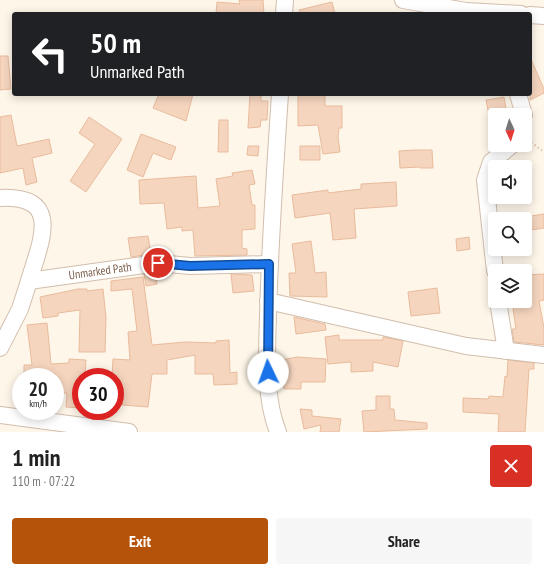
<!DOCTYPE html>
<meta charset="utf-8">
<style>
:root{--surface:#fff;--page:#f6f6f6;--text:#222;--muted:#767676;--accent:#b45309}
body{margin:0;font-family:"PT Sans Narrow",sans-serif;background:var(--page);color:var(--text);height:100vh;display:flex;flex-direction:column;font-size:15px;white-space:nowrap}
*{box-sizing:border-box;margin:0}
p{font-size:13px;color:var(--muted)}
.icon{flex:none;width:22px;height:22px;fill:none;stroke:currentColor;stroke-width:2;stroke-linecap:round;stroke-linejoin:round}
.map{position:relative;height:432px;overflow:hidden}
.side{display:flex;flex-direction:column;background:var(--surface);flex:1}
.side>*{flex:none}
.guide{position:absolute;left:12px;top:12px;width:520px;height:84px;border-radius:4px;box-shadow:0 2px 10px #0003;background:#202124;color:#fff;overflow:hidden}
.needle{width:26px;rotate:176deg}
.tools{position:absolute;left:488px;top:108px;display:grid;gap:8px}
.tools a{display:grid;place-items:center;width:44px;height:44px;border-radius:4px;background:var(--surface);box-shadow:0 2px 10px #0003;font-size:20px}
.speed{position:absolute;left:12px;top:368px;display:flex;gap:8px;font-size:20px;font-weight:700;text-align:center}
.speed>*{display:grid;place-content:center;width:52px;height:52px;border-radius:50%;background:var(--surface);box-shadow:0 2px 10px #0003;line-height:1}
.speed small{font-size:10px;font-weight:400}
.speed .limit{border:6px solid #d22;background:#fff;color:#111}
.pin{position:absolute;display:grid;place-items:center;width:34px;height:34px;color:#fff;margin:-17px;border:2px solid #fff;border-radius:50%;box-shadow:0 1px 4px #0007}
.me{position:absolute;width:44px;margin:-22px;rotate:357deg;stroke-linejoin:round;filter:drop-shadow(0 0 3px #0008)}
.turn{display:flex;align-items:center;gap:14px;height:84px;padding:0 12px;font-size:18px}
.turn .icon{width:52px;height:52px;stroke-width:2.5}
.turn b{display:block;font-size:28px;line-height:34px}
.round{display:grid;place-items:center;flex:none;width:42px;height:42px;border-radius:4px;background:var(--page)}
.summary{display:flex;align-items:center;justify-content:space-between;height:68px;padding:0 12px}
h1{font-size:24px;font-weight:700;line-height:30px}
.primary-button{display:flex;gap:8px;margin-top:auto;padding:8px 12px}
.primary-button a{flex:1;height:46px;border-radius:4px;background:var(--accent);color:#fff;font-size:16px;font-weight:700;line-height:46px;text-align:center}
.primary-button a+a{background:var(--page);color:var(--text)}
.map>svg:first-child{display:block}
</style>
<div class="map">
<svg width="544" height="432" viewBox="0 0 544 432">
<rect width="100%" height="100%" fill="#fef6e9"/>
<path fill="#f5d5be" stroke="#e9bb9d" d="M239,0H263L264,14H216L217,2L240,4Z
M332,2L335,14H300L299,10Z
M0,56H8L11,89L0,90Z
M530,57L544,89V93L530,100Z
M159,94H193L186,121L153,108Z
M250,94H261V101H268L267,120H261L260,127L248,128Z
M325,94V106H342V128H339L338,137L340,152L323,154L318,125L298,126V95Z
M504,97L507,115H489L486,100Z
M11,115L17,146L49,139L52,153L32,158L37,182L26,185L23,168L0,173V117Z
M89,117L122,139L86,192L70,181L95,144L79,133Z
M219,120H228V152H218Z
M141,134L176,147L171,160L153,153L143,177L127,170Z
M248,146H259L258,156L247,155Z
M300,146H320V160H300Z
M415,150H432L433,168H420V167L400,168L399,151Z
M252,170L255,184L249,185L252,205H255V229L242,230V248L247,249V255L195,256L193,230L182,231V227L167,229L164,203L140,204L139,180L196,176L198,208L220,206L216,179L233,176L232,173Z
M396,182L397,206L354,209L356,238L333,240L330,213L295,218L292,195L328,190V193L361,189V184Z
M544,214V228L525,231V217Z
M148,236L151,254L131,257L128,238Z
M469,237L470,249L457,251L456,239Z
M311,241L315,273L326,272L327,297L290,296L289,273H296L292,244Z
M155,273L157,284L146,286L144,274Z
M231,274L252,275L254,291L233,293Z
M544,274V300L539,301L544,328V345L514,342L512,329H516L512,301H525V275Z
M143,277L152,345L185,342L216,343V341L229,340L230,373L237,372V384L214,385L213,374H195V355L167,360V374H152L148,407L122,405L123,398L115,397V377H112L113,359L130,360L128,332L137,331L132,289L111,291V281Z
M437,288L440,313L411,316L408,292Z
M78,289H87V291L103,289L106,317L105,352H79L80,310L58,313V316L43,318L40,297Z
M294,317L325,324L326,330L296,334Z
M47,323L51,364L69,363V359L86,360L85,377H81V408L66,407L67,393H55V374L24,373V365H32L27,325Z
M339,335V340H383V337L403,341L398,367L373,362V371L351,372V362L328,364L325,337Z
M297,357L326,359L325,382H301V389H284L282,360Z
M508,360L534,363V369H529L525,432H498L499,414L463,412V398L488,399L489,396L503,397L505,376L507,377Z
M376,396H390V409H394L395,420L427,423V429L364,432L362,411L376,410Z
M300,409L312,410V416L341,419L339,432H320L321,425L304,429Z"/>
<g fill="none" stroke-linecap="round" stroke-linejoin="round">
<g stroke="#d2bead" stroke-width="18">
<g id="minor">
<path d="M403,0L466,11L521,14"/>
<path d="M284,14L285,0"/>
<path d="M530,15L544,16"/>
<path d="M518,94L524,115"/>
<path d="M0,198C64,195 40,243 29,281"/>
<path d="M495,271L485,180L491,162L512,145"/>
<path d="M268,301L466,346L544,355"/>
<path d="M498,301L506,351"/>
<path id="s1" d="M0,348L20,309L29,281L158,263L190,266L269,264"/>
<path d="M0,415L129,432"/>
<path d="M278,432C264,397 267,353 268,315C270,241 275,168 280,94"/>
</g>
</g>
<path stroke="#dbb8a0" stroke-width="2.5" stroke-dasharray="1 3" stroke-linecap="butt" d="M525,138L544,152"/>
<use href="#minor" stroke="#fff" stroke-width="16"/>
</g>
<g fill="none" stroke-linecap="round" stroke-linejoin="round">
<g stroke="#114b97" stroke-width="10">
<path id="route" d="M158,263L190,266L269,264L268,372"/>
</g>
<use href="#route" stroke="#1a73e8" stroke-width="7"/>
</g>
<g text-anchor="middle" stroke-width="3.5" stroke-linejoin="round" paint-order="stroke">
<g font-size="12" fill="#7b5c4a" stroke="#fff9f0">
<text dy="4" stroke="none"><textPath href="#s1" startOffset="145">Unmarked Path</textPath></text>
</g>
</g>
</svg>
<div class="tools">
<a><svg class="needle" viewBox="-14 -14 28 28"><path d="M0-13l5 13h-10z" fill="#e53935"/><path d="M0 13l5-13h-10z" fill="#767676"/></svg></a>
<a><svg class="icon" aria-label="sound" viewBox="0 0 24 24"><path d="M4 9h4l5-4v14l-5-4H4zM17 9q2 3 0 6"/></svg></a>
<a><svg class="icon" aria-label="search" viewBox="0 0 24 24"><circle cx="10" cy="10" r="6"/><path d="M15 15l6 6"/></svg></a>
<a><svg class="icon" aria-label="layers" viewBox="0 0 24 24"><path d="M12 4l9 5-9 5-9-5zM3 14l9 5 9-5"/></svg></a>
</div>
<div class="speed"><div>20<small>km/h</small></div><div class="limit">30</div></div>
<div class="pin" style="left:158px;top:263px;background:#d93025"><svg class="icon" aria-label="arrive" viewBox="0 0 24 24"><path d="M6 21V4h12l-3 4 3 4H6"/></svg></div>
<svg class="me" style="left:268px;top:372px" viewBox="-20 -20 40 40"><circle r="19" fill="#fff"/><path d="M0-13L10 11 0 6-10 11z" fill="#1a73e8"/></svg>
<div class="guide">
<div class="turn"><svg class="icon" aria-label="left" viewBox="0 0 24 24"><path d="M17 20v-9H6M10 6l-5 5 5 5"/></svg><div><b>50 m</b>Unmarked Path</div></div>
</div>
</div>
<section class="side">
<div class="summary"><div><h1>1 min</h1><p>110 m · 07:22</p></div><a class="round" style="background:#d93025;color:#fff"><svg class="icon" aria-label="close" viewBox="0 0 24 24"><path d="M6 6l12 12M18 6L6 18"/></svg></a></div>
<div class="primary-button"><a>Exit</a><a>Share</a></div>
</section>
